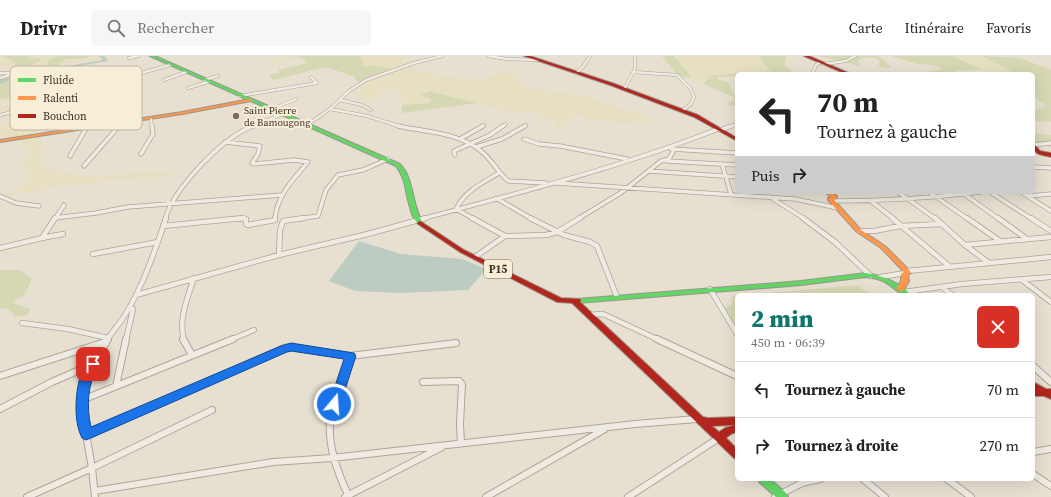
<!DOCTYPE html>
<html lang="fr">
<meta charset="utf-8">
<style>
:root{--surface:#fff;--page:#f6f6f6;--text:#222;--muted:#767676;--line:#e0e0e0;--accent:#0f766e}
body{margin:0;font-family:"Source Serif 4",serif;background:var(--page);color:var(--text);height:100vh;display:flex;flex-direction:column;font-size:15px;white-space:nowrap}
*{box-sizing:border-box;margin:0}
p{font-size:13px;color:var(--muted)}
.icon{flex:none;width:22px;height:22px;fill:none;stroke:currentColor;stroke-width:2;stroke-linecap:round;stroke-linejoin:round}
.map{position:relative;flex:1;overflow:hidden}
.drawer{position:absolute;left:735px;top:237px;width:300px;height:188px;display:flex;flex-direction:column;background:var(--surface);border-radius:6px;box-shadow:0 4px 16px #0002}
.drawer>*{flex:none}
.top-card{position:absolute;left:735px;top:16px;width:300px;height:122px;border-radius:6px;box-shadow:0 4px 16px #0002;background:#fff;color:var(--text);overflow:hidden}
.pin{position:absolute;display:grid;place-items:center;width:34px;height:34px;color:#fff;margin:-17px;border-radius:8px;box-shadow:0 2px 6px #0006}
.me{position:absolute;width:44px;margin:-22px;rotate:18deg;stroke-linejoin:round;filter:drop-shadow(0 0 3px #0008)}
.turn{display:flex;align-items:center;gap:14px;height:84px;padding:0 16px;font-size:18px}
.turn .icon{width:52px;height:52px;stroke-width:2.5}
.turn b{display:block;font-size:28px;line-height:34px}
.then{display:flex;align-items:center;height:38px;padding:0 16px;background:#0003;gap:8px;font-size:15px}
.round{display:grid;place-items:center;flex:none;width:42px;height:42px;border-radius:6px;background:var(--page)}
.overview{display:flex;align-items:center;justify-content:space-between;height:68px;padding:0 16px}
h1{font-size:24px;font-weight:800;line-height:30px;color:var(--accent)}
ul{padding:0;list-style:none}
li{display:flex;align-items:center;gap:12px;height:56px;padding:0 16px;border-top:1px solid var(--line)}
li div{flex:1}
li b{display:block;font-size:15px}
li em{font-style:normal}
header{display:flex;align-items:center;gap:24px;box-sizing:border-box;height:56px;padding:0 20px;background:var(--surface);border-bottom:1px solid var(--line)}
header strong{font-size:19px}
nav{display:flex;gap:22px;margin-inline-start:auto;font-size:14px}
.search{width:280px;height:36px;background:var(--page);display:flex;align-items:center;gap:10px;box-sizing:border-box;padding:0 14px;border-radius:6px;color:var(--muted);font-size:15px}
.map>svg:first-child{display:block}
</style>
<header>
<strong>Drivr</strong>
<div class="search"><svg class="icon" aria-label="search" viewBox="0 0 24 24"><circle cx="10" cy="10" r="6"/><path d="M15 15l6 6"/></svg>Rechercher</div>
<nav><a>Carte</a><a>Itinéraire</a><a>Favoris</a></nav>
</header>
<div class="map">
<svg width="1051" height="441" viewBox="0 0 1051 441">
<rect width="100%" height="100%" fill="#e7e0d1"/>
<path fill="#e6dfc2" d="M0,0L11,3L17,10L18,14L0,10Z
M31,0H58L49,4L47,9L37,10L33,9L43,2L42,1L25,3Z
M90,0H110L111,2L104,5H83L60,8L61,6L69,4L83,5Z
M279,0H299L303,2L267,9L263,7L278,2Z
M364,0L394,1L414,0L404,2L403,6L412,12L429,18L455,21L480,24L496,18L511,17L517,18L515,22L527,32L581,39L628,55H640L648,62L665,67L638,66L634,69L613,66L612,65L588,64L582,59L569,62L564,72H558L553,62L538,63L537,57L488,52L477,47L462,45L432,44L429,47L402,49V42L406,40L396,37V34L382,35L377,41L371,44L354,40L363,35L357,32L365,29L363,26L394,14L379,10L370,9L367,11L362,9L359,1Z
M674,0H760L765,9L771,15L711,20L703,28L692,22Z
M953,0H982L1012,15L1006,18H998L982,14L957,15L962,18H960L955,14L981,13Z
M0,41L3,43L1,50L22,52L27,55L0,63Z
M0,66L13,69L54,67L39,76L42,83L40,111L92,121L140,116H186L159,122L124,123L65,130L0,141V139L18,132L28,125L31,119L21,110L31,93L25,91L19,83L0,80Z"/>
<path fill="#d6d7b3" d="M1,0H31L27,1V3L43,2L33,9L37,10L47,9L49,4L58,0H90C81,7 72,0 62,5C60,6 58,10 56,12L62,20L91,25L64,36L50,35L3,43L0,41V21L10,19L18,14C17,5 9,3 1,0Z
M299,0H364L359,1L364,6L362,9L367,11C374,7 386,12 394,14L363,26L356,25L355,21L326,11L273,24L269,19L280,17L278,14L308,7Z
M662,0H674L692,22L678,20Z
M760,0H788L786,1L784,10L792,15L790,18H737V20L718,21V23L729,27L732,37L737,40V51L726,48L734,45V41L703,28L711,20L771,15L765,9Z
M818,0H879L891,11C887,13 882,12 878,9L880,5C873,0 864,1 857,5L860,8L859,10Z
M891,0H953L982,14H955L960,18H925L924,16L941,14V12L934,9L918,8Z
M982,0L1020,2L1051,14V66L1033,65V54L1043,52L1046,49L1033,41V18H1006L1011,15Z
M429,35L477,47L402,57V49L429,47L431,44L421,39Z
M1036,77L1051,79V90H1033V78Z
M0,214H20L32,222L26,237L12,247L30,253L27,259L16,261L7,252L0,253Z
M859,229C865,239 874,237 884,239H746Z
M732,240H737V273L724,252L732,248Z"/>
<path fill="#bcccc2" d="M359,185L401,198L462,203L486,213L468,234L401,237L355,235L329,225Z"/>
<g fill="none" stroke-linecap="round" stroke-linejoin="round">
<path fill="#bcccc2" fill-rule="evenodd" d="M99,0H104L108,5L23,20L0,28V24L22,18L103,4Z"/>
<g stroke="#ada599" stroke-width="3.5">
<path id="street-far3" d="M488,0L507,3L537,4
M129,2L138,0
M824,8L846,5L855,0
M633,16L677,19L690,32L694,41L691,48L683,54L684,55
M0,17L127,21L170,9
M576,17L583,11L590,0
M812,18L816,9L820,6
M0,22L10,19
M164,24L186,16
M204,24L218,20
M188,32L208,26
M624,33L635,13V0
M240,40L317,27L311,21
M340,44L362,49L371,54
M272,53L296,43
M330,53L367,60L402,71
M0,59L24,53L29,47L113,22
M151,62L152,71
M110,67L95,49L103,46L107,34L124,21
M308,68L330,53L349,35L366,24L414,7L442,0
M118,71L123,66
M250,71L283,58
M481,71L484,69
M502,71L506,68
M523,71L526,69
M729,71L737,68"/>
</g>
<g stroke="#ada599" stroke-width="5">
<path id="street-far2" d="M398,70C425,76 458,76 481,95C491,103 498,116 508,125L546,127
M720,74L732,70
M460,83L483,70
M524,83L539,88L560,90L627,103
M225,86L260,90L258,98L252,107L254,108L294,104L308,106C293,124 277,139 275,163
M1033,89L1051,87
M476,91L502,83L525,70
M671,93L737,97
M141,98L153,78L152,70
M455,99L454,95L490,79L503,70
M70,100L87,71
M667,105L737,109
M722,108L731,138
M84,110L119,70
M1033,111L1051,112
M649,115L737,121
M557,127L795,143L838,152
M898,136L936,163
M929,136L968,163
M990,136L1032,163
M1021,136L1051,155
M964,138L999,163
M0,140L16,147L39,150
M1028,140L1051,138
M496,142L532,163
M773,143L805,163
M832,145C882,145 932,142 981,136
M871,145L894,163
M54,162L96,157L128,151L282,139
M55,163L64,149
M165,163C175,131 222,82 253,70
M233,163H246
M297,163L318,160L326,134L338,119L363,114L388,103
M422,163C521,136 622,111 718,73
M474,163L456,153C465,135 482,127 499,117
M578,163L622,136L661,105L669,103L674,94"/>
</g>
<g stroke="#ada599" stroke-width="6">
<path id="street-far1" d="M472,162L505,180L546,179L557,176L580,162
M530,162L564,179L590,186L597,190L617,241
M803,162L835,186L871,220
M892,162L949,210
M935,162L965,189L989,207
M967,162L1000,185
M998,162L1027,183
M1031,162L1051,175
M163,170L243,162L246,163V168L248,169L275,164V162
M859,175H874L900,170L941,168
M42,182L63,178
M965,189L1051,181
M0,192L42,182L55,162
M93,198L158,186
M279,199L280,174L283,165L304,162
M475,201L505,180
M907,215L1051,201
M880,221L906,217
M1022,224L1051,246
M942,231L952,239
M710,233L737,278
M904,236L962,228L1051,221
M136,239L279,199L368,178L426,162
M588,259L603,258L659,284
M22,267L68,273L108,282
M107,284C113,275 120,267 125,259C143,230 155,195 166,162
M126,284L133,253
M184,284C178,263 188,241 194,222
M230,284L254,274"/>
</g>
<g stroke="#ada599" stroke-width="8">
<path id="street" d="M108,283L85,324L82,344L84,366L92,412L212,354
M183,283L192,299
M657,283L737,320
M1033,310L1051,326
M0,320L105,286
M423,326L459,325L462,328L460,368L461,387
M116,330L126,283
M82,344L233,283
M0,353L52,326L93,308
M86,379L284,292L291,291L350,300L456,287
M1033,396L1051,393
M1033,418L1051,430
M863,423L885,441
M947,423L971,441
M95,435L273,406L332,402L635,368L697,363
M27,441L92,412L95,441
M345,441L442,391
M349,441C337,415 328,392 330,363L350,300
M486,441L605,373
M628,441L719,382
M775,441L802,427L820,423"/>
</g>
<g stroke="#9c958a" stroke-width="2">
<path id="fast" d="M150,0H155L400,108C415,124 411,148 423,167L422,168H418C414,163 411,158 410,151C405,137 406,122 396,110Z
M866,217C883,220 899,226 911,239C897,239 896,232 885,226C879,223 873,222 866,221L801,229L577,247L573,245L577,243L801,225Z
M758,423H770L787,438L788,441H776L759,426Z"/>
</g>
<g stroke="#9c958a" stroke-width="2">
<path id="slow" d="M250,43L252,44L251,45L182,58L0,86V84L182,56Z
M825,136H832L837,140V142L834,144L861,174L885,190L909,214L911,217L908,219L909,225L903,235H900L896,233L901,225V218L904,216L881,192L857,176L828,144V142L831,141Z"/>
</g>
<g stroke="#9c958a" stroke-width="2">
<path id="jam" d="M524,0H530L612,27L698,59L737,82V85L694,61L610,29Z
M804,0H809L851,18H846Z
M1033,89H1035L1040,95L1051,97V101C1043,99 1033,99 1033,89Z
M420,165L464,194L561,242L580,243L581,245L580,246L703,361L708,362L737,361V376L731,378L726,382L737,393V403L734,402L572,247L557,246L460,196L418,168L417,167L418,166ZM735,369L725,372L719,376L712,370Z
M1033,326L1046,333H1051V343L1044,340H1033Z"/>
</g>
<use href="#street-far3" stroke="#efebe3" stroke-width="2.5"/>
<use href="#street-far2" stroke="#efebe3" stroke-width="3.5"/>
<use href="#street-far1" stroke="#efebe3" stroke-width="4.5"/>
<use href="#street" stroke="#efebe3" stroke-width="6"/>
<use href="#fast" fill="#63d668" fill-rule="evenodd"/>
<use href="#slow" fill="#ff974d" fill-rule="evenodd"/>
<use href="#jam" fill="#b3261e" fill-rule="evenodd"/>
</g>
<path fill="#1a73e8" stroke="#114b97" d="M291,287L354,297L356,300L339,352L334,353L330,352L329,348L344,303L291,295L287,296L91,382L86,384L82,382C74,367 75,342 79,325C81,319 86,311 89,305H97L98,308C88,329 86,349 91,371L281,290Z"/>
<circle fill="#786c5e" stroke="#f7eed8" stroke-width="1.5" cx="236" cy="60" r="4"/>
<g text-anchor="middle" stroke-width="4" stroke-linejoin="round" paint-order="stroke">
<g font-size="10" fill="#3d2e20" stroke="#f7eed8" text-anchor="start">
<text x="244" y="58">Saint Pierre<tspan x="244" dy="12">de Bamougong</tspan></text>
</g>
<rect fill="#f7eed8" stroke="#756857" stroke-width="1" x="484" y="204" width="28" height="18" rx="3"/>
<g font-size="11" font-weight="bold" fill="#3d2e20">
<text x="498" y="217">P15</text>
</g>
</g>
<rect x="10" y="10" width="132" height="64" rx="6" fill="#f7eed8" stroke="#bfb4a1" stroke-width="1"/>
<rect x="18" y="22" width="18" height="4" fill="#63d668"/>
<rect x="18" y="40" width="18" height="4" fill="#ff974d"/>
<rect x="18" y="58" width="18" height="4" fill="#b3261e"/>
<g font-size="11" fill="#3d2e20">
<text x="43" y="28">Fluide</text>
<text x="43" y="46">Ralenti</text>
<text x="43" y="64">Bouchon</text>
</g>
</svg>
<div class="pin" style="left:93px;top:308px;background:#d93025"><svg class="icon" aria-label="arrive" viewBox="0 0 24 24"><path d="M6 21V4h12l-3 4 3 4H6"/></svg></div>
<svg class="me" style="left:334px;top:348px" viewBox="-20 -20 40 40"><circle r="17" fill="#1a73e8" stroke="#fff" stroke-width="3"/><path d="M0-11L8 9 0 5-8 9z" fill="#fff"/></svg>
<div class="top-card">
<div class="turn"><svg class="icon" aria-label="left" viewBox="0 0 24 24"><path d="M17 20v-9H6M10 6l-5 5 5 5"/></svg><div><b>70 m</b>Tournez à gauche</div></div>
<div class="then">Puis<svg class="icon" aria-label="right" viewBox="0 0 24 24"><path d="M7 20v-9h11M14 6l5 5-5 5"/></svg></div>
</div>
<section class="drawer">
<div class="overview"><div><h1>2 min</h1><p>450 m · 06:39</p></div><a class="round" style="background:#d93025;color:#fff"><svg class="icon" aria-label="close" viewBox="0 0 24 24"><path d="M6 6l12 12M18 6L6 18"/></svg></a></div>
<ul>
<li><svg class="icon" aria-label="left" viewBox="0 0 24 24"><path d="M17 20v-9H6M10 6l-5 5 5 5"/></svg><div><b>Tournez à gauche</b></div><em>70 m</em></li>
<li><svg class="icon" aria-label="right" viewBox="0 0 24 24"><path d="M7 20v-9h11M14 6l5 5-5 5"/></svg><div><b>Tournez à droite</b></div><em>270 m</em></li>
</ul>
</section>
</div>
